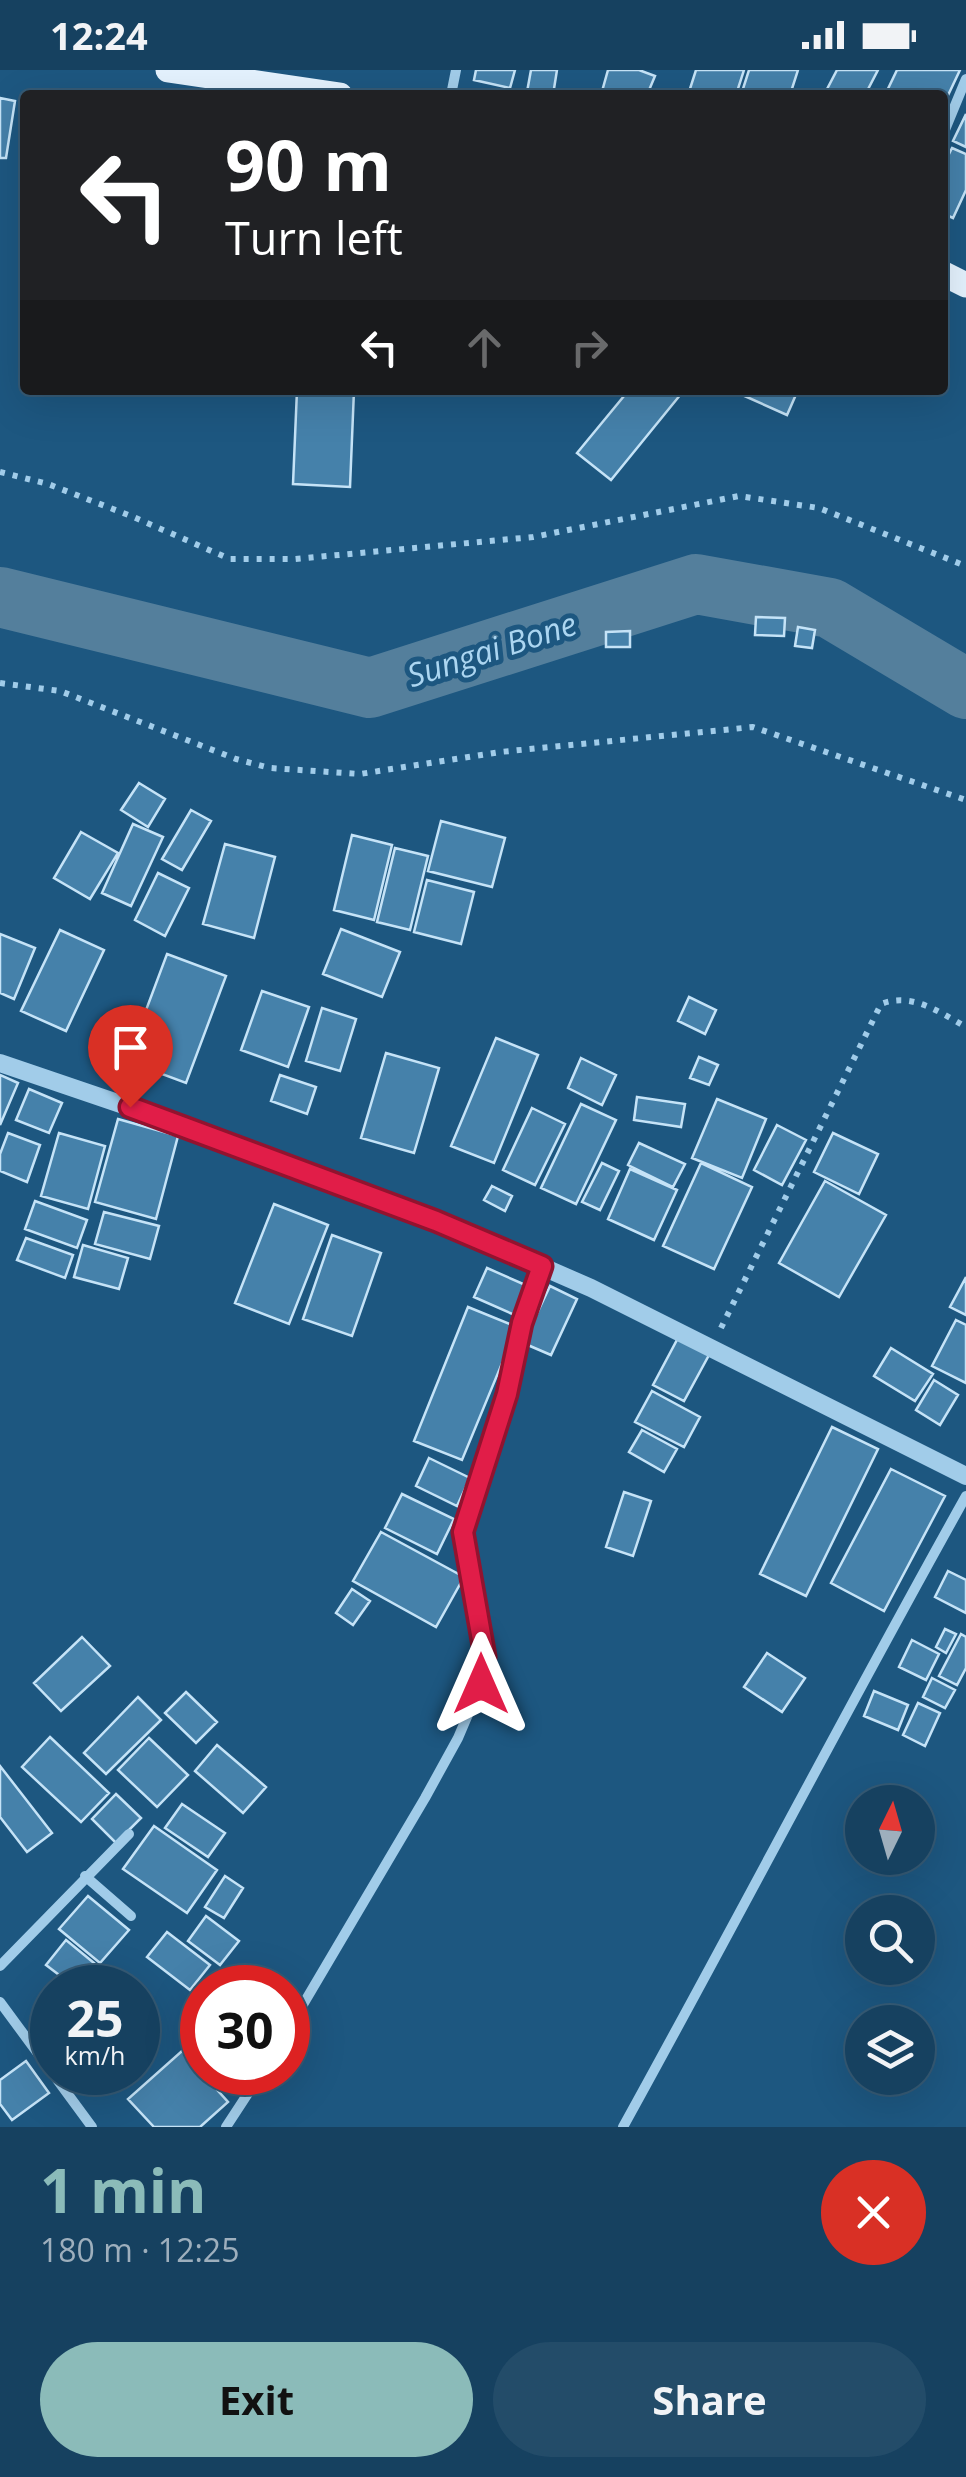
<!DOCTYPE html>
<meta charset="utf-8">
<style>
:root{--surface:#164160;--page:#234c69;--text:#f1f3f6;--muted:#9eafbd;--line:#355a75;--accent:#8bbbb9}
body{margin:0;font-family:"Open Sans",sans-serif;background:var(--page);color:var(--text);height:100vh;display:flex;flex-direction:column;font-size:38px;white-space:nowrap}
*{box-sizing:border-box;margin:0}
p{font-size:32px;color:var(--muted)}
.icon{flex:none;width:55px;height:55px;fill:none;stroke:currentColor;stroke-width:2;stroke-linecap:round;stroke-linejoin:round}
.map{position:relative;height:2057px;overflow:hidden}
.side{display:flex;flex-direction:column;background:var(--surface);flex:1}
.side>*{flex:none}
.banner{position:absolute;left:20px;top:20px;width:928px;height:305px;border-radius:10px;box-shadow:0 10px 40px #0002,0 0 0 2px var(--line);background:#202124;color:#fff;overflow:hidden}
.needle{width:65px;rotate:5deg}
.tools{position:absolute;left:845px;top:1715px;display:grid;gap:20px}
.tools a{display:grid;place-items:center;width:90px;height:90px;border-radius:50%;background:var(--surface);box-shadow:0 10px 40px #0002,0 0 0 2px var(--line);font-size:50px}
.speed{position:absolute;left:30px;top:1895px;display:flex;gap:20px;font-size:50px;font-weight:700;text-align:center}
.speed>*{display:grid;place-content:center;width:130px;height:130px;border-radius:50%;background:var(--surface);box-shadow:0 10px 40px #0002,0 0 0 2px var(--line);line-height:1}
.speed small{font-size:25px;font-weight:400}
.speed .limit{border:15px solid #d22;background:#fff;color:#111}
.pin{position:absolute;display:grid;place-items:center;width:85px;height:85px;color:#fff;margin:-102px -42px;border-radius:50% 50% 50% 0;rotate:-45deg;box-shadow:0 0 10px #0007}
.pin .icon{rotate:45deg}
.me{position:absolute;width:110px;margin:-55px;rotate:0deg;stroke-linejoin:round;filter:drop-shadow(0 0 8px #0008)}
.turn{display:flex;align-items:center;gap:35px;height:210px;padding:0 40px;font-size:45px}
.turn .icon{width:130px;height:130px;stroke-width:2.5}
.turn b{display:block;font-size:70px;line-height:85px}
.lanes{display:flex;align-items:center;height:95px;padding:0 40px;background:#0003;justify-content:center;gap:50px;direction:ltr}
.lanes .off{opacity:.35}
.round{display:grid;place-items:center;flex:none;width:105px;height:105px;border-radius:52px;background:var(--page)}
.head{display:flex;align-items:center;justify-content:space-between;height:170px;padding:0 40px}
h1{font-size:60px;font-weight:700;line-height:75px;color:var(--accent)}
.action{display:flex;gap:20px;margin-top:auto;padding:20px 40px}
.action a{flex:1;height:115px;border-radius:60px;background:var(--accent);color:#111;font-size:40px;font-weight:700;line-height:115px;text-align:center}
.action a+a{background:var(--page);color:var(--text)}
.status{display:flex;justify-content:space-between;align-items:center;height:70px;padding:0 50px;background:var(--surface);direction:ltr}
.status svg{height:28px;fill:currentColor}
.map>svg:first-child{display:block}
</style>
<div class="status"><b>12:24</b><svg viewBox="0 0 49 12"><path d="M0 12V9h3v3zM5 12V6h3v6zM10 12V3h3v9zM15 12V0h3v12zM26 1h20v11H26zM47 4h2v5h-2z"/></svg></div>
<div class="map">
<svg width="966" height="2057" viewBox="0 0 966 2057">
<rect width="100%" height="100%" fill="#1d5780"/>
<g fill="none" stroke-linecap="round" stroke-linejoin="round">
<path stroke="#547f9c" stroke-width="60" d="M0,527L370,618L696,514L830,538L966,619"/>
</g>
<path fill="#4581aa" stroke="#c5e3f7" stroke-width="2.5" d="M476,0H515L510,18L474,10Z
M531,0H557L553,25L527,22Z
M608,0H639L655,6L647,25H601Z
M696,0H744L736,25H688Z
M749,0H798L790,25H741Z
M837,0H878L865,25H829L825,23Z
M897,0H960L942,38V25H885Z
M0,28L15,31L6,88H0Z
M966,44V77L953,71Z
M952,78L966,84V120L953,148L942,143V98Z
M297,320H354L350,417L293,414Z
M629,320H676L681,324L611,410L577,383Z
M731,320H798L787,345Z
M756,547L785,548L784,566L755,565Z
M798,557L815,560L812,578L795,576Z
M630,561V577H606V562Z
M139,713L165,729L148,757L121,740Z
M191,740L211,751L182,800L162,789Z
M441,751L505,768L492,817L428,801Z
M133,754L163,767L131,836L102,823Z
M81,762L118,783L90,829L54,808Z
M352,765L392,775L374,850L334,840Z
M225,774L275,787L254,868L203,854Z
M395,778L428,786L410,860L377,852Z
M158,803L189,818L165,866L135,850Z
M427,810L474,822L461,874L414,862Z
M341,859L400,882L382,927L323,904Z
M60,860L104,880L66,961L21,941Z
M0,864L35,878L14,929L0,923Z
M167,884L226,906L186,1013L127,991Z
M262,921L309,937L288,997L241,980Z
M689,927L716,940L705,964L678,951Z
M322,938L356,949L340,1001L306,991Z
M496,968L538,985L494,1093L451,1076Z
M386,983L439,998L414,1083L361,1068Z
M699,987L718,995L709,1015L690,1008Z
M581,988L616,1005L602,1035L568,1018Z
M0,1005L18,1013L0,1055Z
M280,1005L316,1017L307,1044L271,1031Z
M29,1019L62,1033L49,1063L16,1050Z
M637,1027L685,1034L681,1057L634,1050Z
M717,1029L766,1049L742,1108L692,1088Z
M581,1034L616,1050L576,1134L541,1118Z
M532,1038L565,1054L535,1115L503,1100Z
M118,1049L178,1066L156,1149L95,1132Z
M777,1055L806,1070L782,1115L754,1100Z
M8,1063L40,1075L27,1112L0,1101V1084Z
M59,1063L105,1076L88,1139L41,1126Z
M833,1063L878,1084L859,1124L814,1102Z
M639,1073L685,1094L673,1117L628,1095Z
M602,1093L619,1101L600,1140L582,1132Z
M701,1093L752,1117L714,1199L663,1176Z
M630,1099L677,1120L654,1170L608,1149Z
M825,1111L886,1145L839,1227L779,1193Z
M492,1116L512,1126L505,1141L484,1130Z
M35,1131L87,1150L77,1178L25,1159Z
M274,1134L328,1155L289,1254L235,1233Z
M104,1142L159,1156L150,1189L95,1174Z
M332,1165L381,1183L352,1266L303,1249Z
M26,1168L73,1185L65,1208L17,1190Z
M83,1175L128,1188L119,1219L74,1207Z
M487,1198L530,1217L517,1246L474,1227Z
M966,1207V1245L950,1237Z
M550,1216L577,1229L551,1285L523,1273Z
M468,1237L517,1257L462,1390L414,1371Z
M956,1250L966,1255V1313L932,1296Z
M678,1268L709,1285L684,1331L653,1315Z
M891,1278L933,1304L915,1331L874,1306Z
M934,1310L958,1325L940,1355L916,1340Z
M652,1321L700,1347L684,1377L635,1352Z
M832,1357L878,1379L806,1526L760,1504Z
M642,1360L677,1379L664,1402L629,1382Z
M429,1388L470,1408L457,1436L416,1416Z
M891,1399L945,1426L884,1541L831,1513Z
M624,1422L651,1431L633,1486L606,1477Z
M402,1424L454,1449L437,1484L385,1458Z
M381,1462L464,1507L436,1557L353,1511Z
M948,1501L966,1510V1543L935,1527Z
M352,1519L370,1531L353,1555L336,1543Z
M945,1559L956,1564L946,1583L936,1577Z
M961,1564L966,1567V1598L957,1615L939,1606Z
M82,1567L110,1596L61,1641L34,1613Z
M912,1570L939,1584L926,1610L899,1597Z
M767,1583L805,1608L782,1642L744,1617Z
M932,1608L955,1620L945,1638L923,1627Z
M874,1621L908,1635L898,1660L864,1646Z
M186,1622L217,1652L196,1673L165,1643Z
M138,1627L161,1650L106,1704L84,1683Z
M918,1633L940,1643L925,1676L903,1665Z
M50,1667L109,1723L81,1752L22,1697Z
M149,1668L188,1705L157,1737L118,1700Z
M217,1675L266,1717L243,1743L195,1701Z
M0,1696L52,1763L27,1782L0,1747Z
M116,1724L141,1748L116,1773L92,1749Z
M182,1734L225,1763L208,1787L165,1758Z
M154,1756L217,1800L187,1843L123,1799Z
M225,1806L243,1818L224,1848L205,1837Z
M88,1826L129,1860L100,1893L59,1859Z
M206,1846L239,1871L220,1895L188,1871Z
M167,1862L210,1895L190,1920L147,1887Z
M66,1870L94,1893L75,1917L46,1895Z
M182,1981L228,2032L200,2057H154L128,2029Z
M26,1991L49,2023L12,2050L0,2034V2010Z"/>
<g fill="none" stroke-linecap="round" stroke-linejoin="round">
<path stroke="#a1cce9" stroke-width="6" stroke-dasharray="5 8" stroke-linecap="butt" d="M0,402L48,414L131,446L230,489H295L533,467L739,426L819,438L966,496
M0,613L60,621L236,689L270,698L360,704L500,682L753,657L966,730
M721,1258L881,934C912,922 939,942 966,957"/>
<path stroke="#a1cce9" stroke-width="10" d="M451,25L456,0
M942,67L966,9
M85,1806L131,1846
M0,1896L129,1764
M0,1932L92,2057
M288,1960L425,1728L458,1668L481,1614L485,1587L463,1462L507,1325L522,1253L542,1196
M226,2057L262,2002
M623,2057C739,1847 849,1635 966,1426"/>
<path stroke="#a1cce9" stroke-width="18" d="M0,993L194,1059L437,1151L591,1218L966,1406"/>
<path stroke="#e4f2fe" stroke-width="25" d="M168,0L340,25
M942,203L966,215"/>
</g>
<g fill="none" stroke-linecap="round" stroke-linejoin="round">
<g stroke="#92132f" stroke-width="25">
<path id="route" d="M130,1037L436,1151L542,1196L522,1253L507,1324L463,1462L485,1587L481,1614"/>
</g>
<use href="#route" stroke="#e11d48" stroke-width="18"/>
</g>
<g text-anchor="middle" stroke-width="10" stroke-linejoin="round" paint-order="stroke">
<g font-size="32" font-style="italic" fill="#acd6f1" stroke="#1d5780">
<text transform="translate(492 580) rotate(-18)" y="11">Sungai Bone</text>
</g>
</g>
</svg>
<div class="tools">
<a><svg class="needle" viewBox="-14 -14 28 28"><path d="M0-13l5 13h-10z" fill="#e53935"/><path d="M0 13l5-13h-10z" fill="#9eafbd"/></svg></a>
<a><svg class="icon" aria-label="search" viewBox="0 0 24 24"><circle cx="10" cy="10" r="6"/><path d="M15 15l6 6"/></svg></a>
<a><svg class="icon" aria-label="layers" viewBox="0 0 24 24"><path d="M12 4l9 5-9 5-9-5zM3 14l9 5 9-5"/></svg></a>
</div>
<div class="speed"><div>25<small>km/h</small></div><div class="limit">30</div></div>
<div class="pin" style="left:130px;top:1037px;background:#d93025"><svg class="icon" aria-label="arrive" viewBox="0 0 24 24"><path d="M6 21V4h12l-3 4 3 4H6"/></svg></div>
<svg class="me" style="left:481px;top:1614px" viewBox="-20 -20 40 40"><path d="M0-17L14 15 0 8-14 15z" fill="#e11d48" stroke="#fff" stroke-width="4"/></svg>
<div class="banner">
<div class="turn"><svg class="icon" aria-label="left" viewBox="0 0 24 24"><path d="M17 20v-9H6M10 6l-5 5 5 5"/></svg><div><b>90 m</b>Turn left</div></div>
<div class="lanes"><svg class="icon" aria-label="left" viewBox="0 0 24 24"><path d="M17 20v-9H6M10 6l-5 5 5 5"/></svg><svg class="icon off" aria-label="ahead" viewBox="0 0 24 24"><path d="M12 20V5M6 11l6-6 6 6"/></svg><svg class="icon off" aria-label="right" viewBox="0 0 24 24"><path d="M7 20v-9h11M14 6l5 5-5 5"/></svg></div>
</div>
</div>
<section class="side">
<div class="head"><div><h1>1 min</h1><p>180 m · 12:25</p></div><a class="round" style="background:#d93025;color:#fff"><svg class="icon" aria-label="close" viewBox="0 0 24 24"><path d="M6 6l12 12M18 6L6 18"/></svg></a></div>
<div class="action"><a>Exit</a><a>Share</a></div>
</section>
